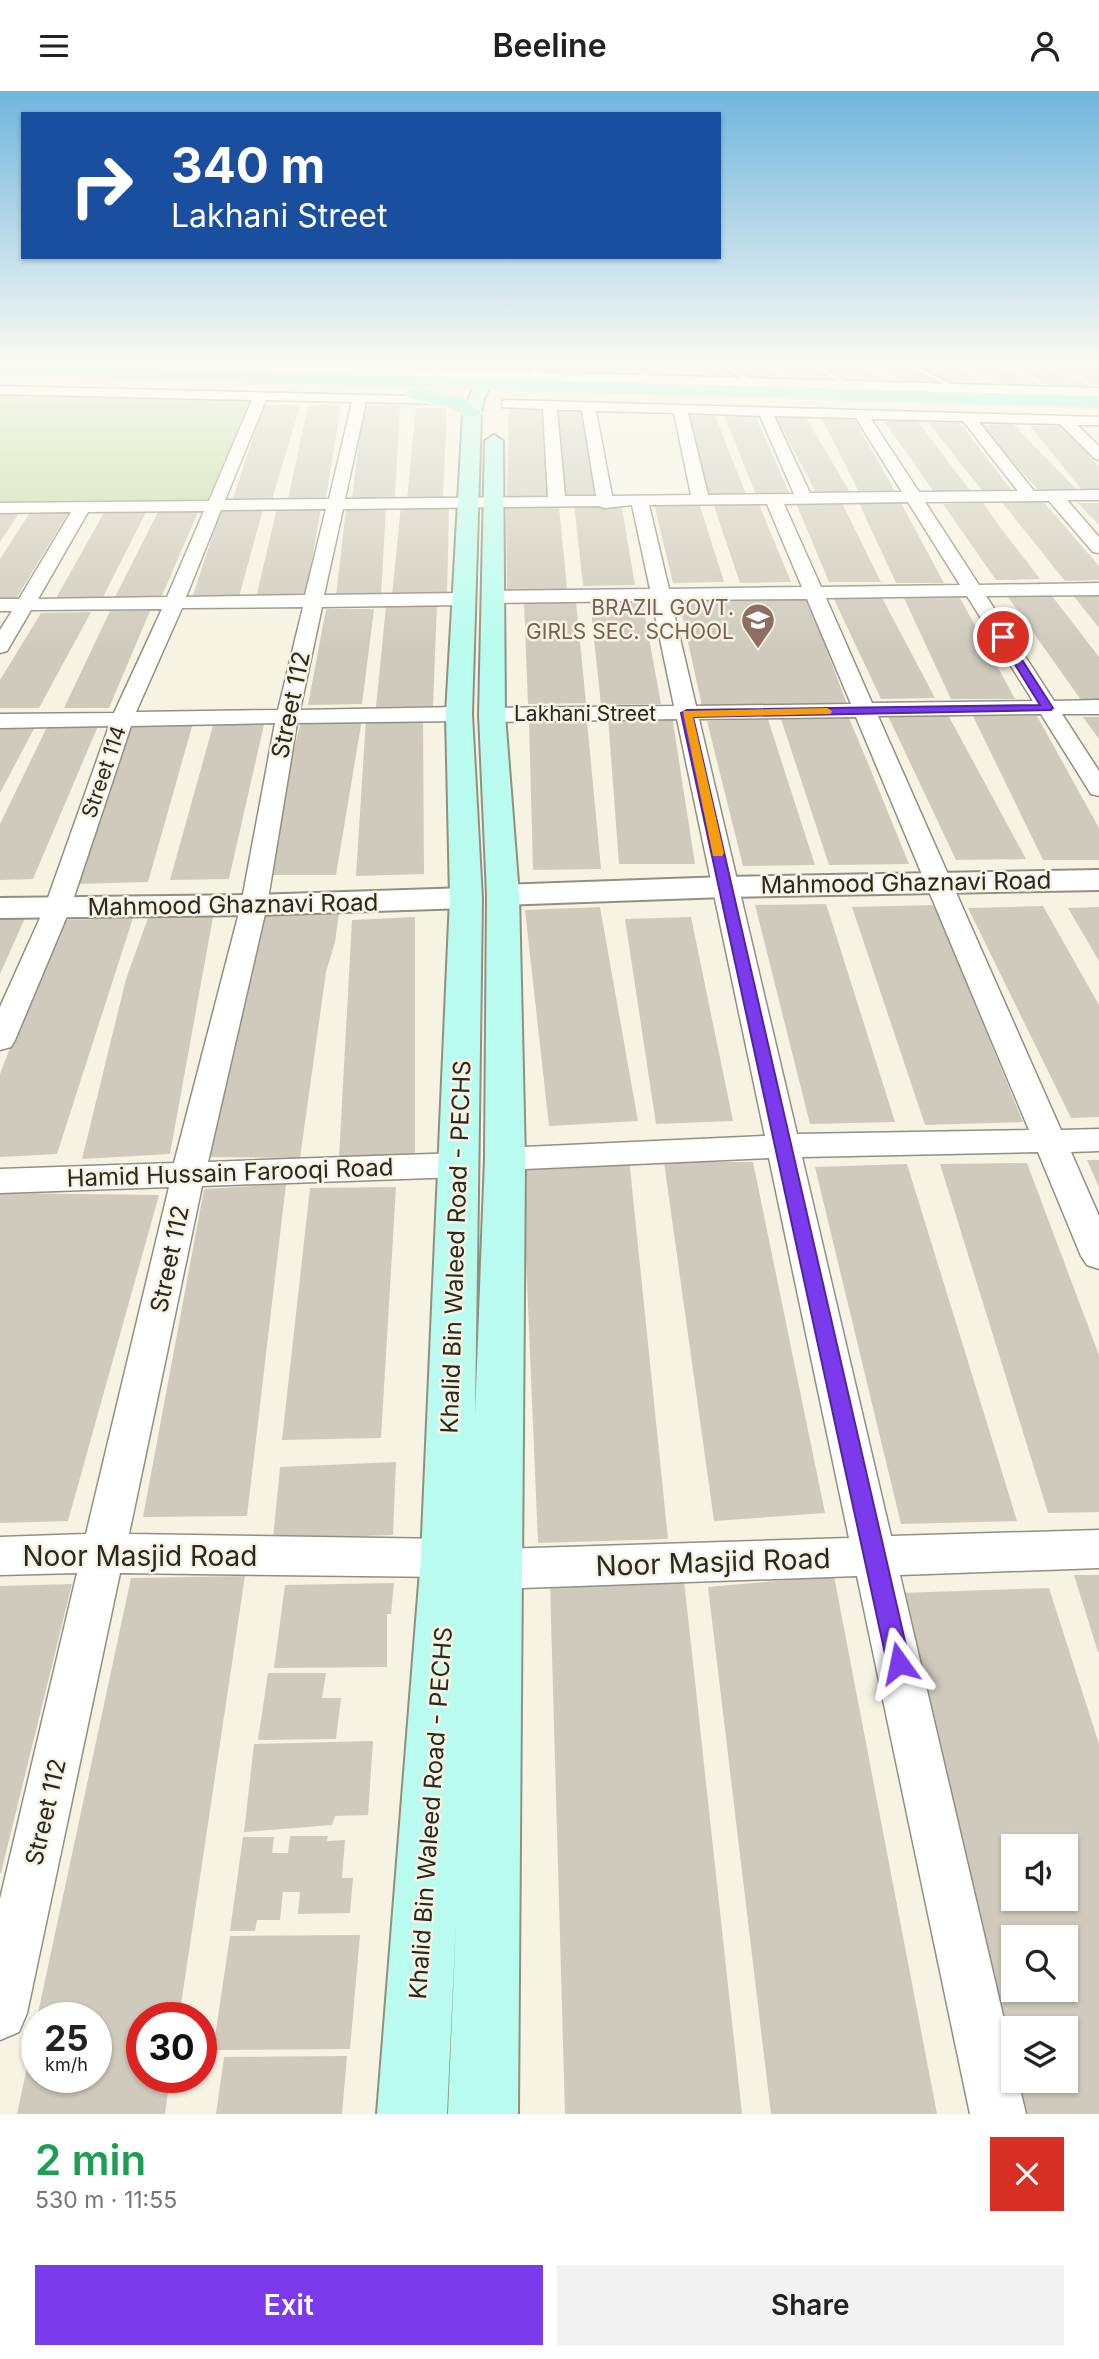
<!DOCTYPE html>
<meta charset="utf-8">
<style>
:root{--surface:#fff;--page:#f2f2f2;--text:#222;--muted:#767676;--accent:#7c3aed}
body{margin:0;font-family:Inter,sans-serif;background:var(--page);color:var(--text);height:100vh;display:flex;flex-direction:column;font-size:26px;white-space:nowrap}
*{box-sizing:border-box;margin:0}
p{font-size:23px;color:var(--muted)}
.icon{flex:none;width:38px;height:38px;fill:none;stroke:currentColor;stroke-width:2;stroke-linecap:round;stroke-linejoin:round}
.map{position:relative;height:2023px;overflow:hidden}
.details{display:flex;flex-direction:column;background:var(--surface);flex:1}
.details>*{flex:none}
.guide{position:absolute;left:21px;top:21px;width:700px;height:147px;border-radius:0px;box-shadow:0 2px 5px #0004;background:#1a4fa0;color:#fff;overflow:hidden}
.controls{position:absolute;left:1001px;top:1743px;display:grid;gap:14px}
.controls a{display:grid;place-items:center;width:77px;height:77px;border-radius:0px;background:var(--surface);box-shadow:0 2px 5px #0004;font-size:35px}
.speed{position:absolute;left:21px;top:1911px;display:flex;gap:14px;font-size:35px;font-weight:700;text-align:center}
.speed>*{display:grid;place-content:center;width:91px;height:91px;border-radius:50%;background:var(--surface);box-shadow:0 2px 5px #0004;line-height:1}
.speed small{font-size:18px;font-weight:400}
.speed .limit{border:10px solid #d22;background:#fff;color:#111}
.pin{position:absolute;display:grid;place-items:center;width:60px;height:60px;color:#fff;margin:-30px;border:4px solid #fff;border-radius:50%;box-shadow:0 2px 7px #0007}
.me{position:absolute;width:77px;margin:-38px;rotate:348deg;stroke-linejoin:round;filter:drop-shadow(0 0 5px #0008)}
.turn{display:flex;align-items:center;gap:24px;height:147px;padding:0 35px;font-size:32px}
.turn .icon{width:91px;height:91px;stroke-width:2.5}
.turn b{display:block;font-size:49px;line-height:60px}
.round{display:grid;place-items:center;flex:none;width:74px;height:74px;border-radius:0px;background:var(--page)}
.head{display:flex;align-items:center;justify-content:space-between;height:119px;padding:0 35px}
h1{font-size:42px;font-weight:600;line-height:52px;color:#1e9e55}
.button{display:flex;gap:14px;margin-top:auto;padding:14px 35px}
.button a{flex:1;height:80px;border-radius:0px;background:var(--accent);color:#fff;font-size:28px;font-weight:600;line-height:80px;text-align:center}
.button a+a{background:var(--page);color:var(--text)}
header{display:flex;justify-content:space-between;align-items:center;height:91px;padding:0 35px;background:var(--surface);font-size:32px;font-weight:600}
.map>svg:first-child{display:block}
</style>
<header><svg class="icon" aria-label="menu" viewBox="0 0 24 24"><path d="M4 6h16M4 12h16M4 18h16"/></svg>Beeline<svg class="icon" aria-label="person" viewBox="0 0 24 24"><circle cx="12" cy="8" r="4"/><path d="M4 21q1-7 8-7t8 7"/></svg></header>
<div class="map">
<svg width="1099" height="2023" viewBox="0 0 1099 2023">
<rect width="100%" height="100%" fill="#f7f3e2"/>
<path fill="#c3daa4" d="M0,300L260,306L214,414L0,416Z"/>
<path fill="#cfcabb" fill-rule="evenodd" d="M433,273H477V275L440,279Z
M485,273H522L528,278H492Z
M527,273H565L572,278L537,280Z
M590,273H626L635,279L604,282Z
M634,273H665L674,279L648,282Z
M692,273H718L736,283L714,286Z
M727,273H760L782,285L752,287Z
M772,273H810L838,288L796,287Z
M817,273H853L886,290H853Z
M869,273H901L941,292H908Z
M911,273H947L981,288L952,292Z
M1048,273L1093,275L1099,277V294Z
M995,274L1039,293L1016,296L971,277Z
M1044,277L1090,295L1055,296L1019,280Z
M264,314H300L272,409L232,410Z
M308,314H341L326,407L288,408Z
M400,314L395,407L352,408L363,315Z
M416,317H447L443,408H407Z
M509,318H543L548,407L507,408Z
M556,318H587L597,406H560Z
M682,324L715,325L746,403H708Z
M755,325L790,403L756,404L725,326Z
M805,325L851,403H817L776,326Z
M821,326H853L896,402L860,403Z
M917,329L971,401H934L884,330Z
M928,331H959L1013,401L984,402Z
M1013,333L1079,401L1041,402L979,334Z
M1030,335H1063L1099,376V400H1083Z
M1042,409L1099,475V489L1065,490L1001,410Z
M758,411L791,491L740,492L713,412Z
M621,412L635,494L583,495L574,413Z
M699,412L724,491L673,492L654,413Z
M796,412H842L881,491H829Z
M859,412H901L944,492H896Z
M983,412L1000,436L1040,488L996,489L943,413Z
M1078,412H1099V434L1089,424Z
M401,415H449L447,503L392,504Z
M559,415L567,498L507,499L506,416Z
M321,416L306,505L256,507L277,417Z
M386,417L381,504L336,505L346,418Z
M263,418L239,506L192,507L221,419Z
M147,419L102,508L55,509L105,420Z
M159,419H199L161,507L114,508Z
M20,421L0,451V422Z
M68,422L16,508L0,509V468L29,423Z
M1099,502V537L1072,503Z
M806,504L847,613L702,615L678,505Z
M881,505L935,607L881,608L833,506Z
M903,505H959L1015,608H951Z
M1052,505L1099,566V608L1081,609L1008,506Z
M642,509L661,613L601,614L590,510Z
M524,511H576L586,612L528,613Z
M437,514L433,615L376,616L386,515Z
M326,518H374L362,613L308,614Z
M110,520H150L109,617H64Z
M91,521L39,617H0V589L41,522Z
M948,624L1026,768L956,769L888,625Z
M423,625L424,783L356,785L366,627Z
M672,625L695,773H619L608,626Z
M973,625H1037L1099,737V769H1043Z
M1083,626H1099V648Z
M849,627L867,670L909,773L829,774L781,628Z
M362,628L336,784H263L301,630Z
M768,628L782,672L815,774L743,775L707,630Z
M265,629L229,788L170,789L214,631Z
M587,630L601,778L533,779L529,631Z
M0,632H37L0,702Z
M193,632L148,791L75,793L131,634Z
M98,635L33,788L0,789V733L47,636Z
M826,813L836,844L895,1031L810,1033L755,814Z
M934,814L947,845L1023,1031L925,1034L852,816Z
M1043,815L1099,914V1026L1071,1027L968,817Z
M600,816L638,1030L549,1035L525,819Z
M1099,816V870L1068,817Z
M339,821L335,851L326,881L300,1067L208,1066L262,822Z
M213,826L170,1063L82,1068L126,888L148,827Z
M415,826V1063L339,1067L352,829Z
M691,826L733,1030L656,1033L625,828Z
M0,827H25L0,883Z
M133,827L57,1063L0,1066V983L60,829Z
M629,1067L668,1448L538,1452L522,1072Z
M1087,1069H1099V1096Z
M664,1071H753L825,1422L714,1430Z
M1027,1072L1099,1264V1421L1048,1422L940,1073Z
M907,1073L995,1358L1017,1430L901,1433L815,1076Z
M286,1093L247,1425L143,1426L204,1098Z
M396,1096L381,1347L282,1349L310,1097Z
M0,1102L159,1104L68,1430L0,1432Z
M396,1371L393,1444L273,1448L280,1376Z
M1074,1484H1099V1561H1098Z
M245,1485L179,1927H142V1986H170L165,2023H17L36,1935L37,1986H96V1927H37L131,1487Z
M834,1485L937,2023H771L708,1496Z
M684,1489L742,2023H565L550,1493Z
M394,1492L391,1523H387V1576L274,1577L285,1494Z
M72,1493L1,1782H0V1495Z
M1049,1497L1099,1653V2023H1021L1013,1990H1066V1937H1013L1012,1985L900,1502ZM1013,1755H1066V1808H1013ZM1013,1846H1066V1899H1013Z
M268,1582H326L322,1607H341L336,1648L258,1649Z
M373,1650L368,1724L335,1725L332,1734L244,1741L254,1653Z
M290,1745H328L327,1750L345,1749L342,1787H353L350,1822L298,1823L300,1801H283L280,1829H257L255,1840H230L243,1746H274L272,1762H288Z
M360,1844L350,1958L213,1959L230,1845Z
M347,1965L342,2023H216L224,1966Z"/>
<g fill="none" stroke-linecap="round" stroke-linejoin="round">
<g stroke="#938f80" stroke-width="3">
<path id="service" d="M429,273H436L445,281L440,282Z
M523,273H530L544,284L539,285Z
M625,273H633L652,287L647,288Z
M717,273H725L753,290L748,291Z
M808,273H816L850,293L845,294Z
M903,273H911L957,296L952,297Z"/>
</g>
<g stroke="#938f80" stroke-width="3">
<path id="minor" d="M99,273H251L1099,297V305L106,277Z
M0,295L452,306L454,309L447,313L366,311L345,408L548,406L543,318L502,316V310L507,309L1099,326V334H1077L1099,355V369L1094,367L1060,333L979,331L1034,400L1099,399V409H1067L1099,446V462L1093,461L1049,410L925,411L979,494L1099,492V504L986,505L1054,610L1099,609V623H1062L1099,680V705L1091,703L1041,623L878,625L1061,1039L1099,1038V1060L1071,1061L1099,1125V1178L1087,1174L1081,1165L1038,1061L802,1066L891,1445L1099,1439V1477L900,1484L1013,1967V1990H1018L1026,2023H970L857,1485L496,1498L481,1492L474,1478L481,1464L496,1458L849,1447L769,1067L505,1079L493,1076L489,1068L493,1060L505,1057L765,1045L677,628L492,631L484,629L481,624L484,619L492,617L674,615L652,510L491,512L482,506L491,500L650,498L632,414L605,417L599,415L343,418L324,504L463,502L473,508L463,514L322,516L300,619L459,616L467,618L470,623L467,628L459,630L297,632L267,814L208,1071L459,1062L471,1066L476,1074L471,1082L459,1086L202,1095L129,1443L447,1448L462,1453L468,1467L462,1481L447,1486L120,1482L27,1922L19,1941L0,1949V1808L77,1482L0,1484V1446L86,1443L169,1096L0,1102V1078L174,1072L241,814L275,632L131,635L70,818L15,949L11,956L0,959V916L44,818L109,635L0,637V623L114,622L162,518L31,519L7,560L0,562V539L12,520H0V508H19L71,421L0,422V412L209,410L252,309L0,303ZM266,309L352,311L329,408L225,409ZM557,319H582L596,405H565ZM596,320L674,322L691,404L612,405ZM688,322L760,325L794,403L708,404ZM774,325L856,327L902,401L810,402ZM871,328L963,330L1018,400L919,401ZM908,411L960,494L821,496L784,413ZM767,413L802,496L669,498L649,414ZM326,418L305,504L186,506L221,419ZM204,420L167,506L38,508L88,421ZM967,505L1033,610L872,612L826,507ZM807,508L851,613L696,615L671,509ZM303,516L278,619L136,621L182,517ZM856,626L1029,1039L797,1043L699,628Z"/>
</g>
<g stroke="#938f80" stroke-width="4">
<path id="tertiary" d="M1099,779V799L725,806L503,814L492,811L487,804L492,797L503,794L725,786Z
M466,797L477,800L482,807L477,814L466,817L254,824L0,827V807L254,804Z"/>
</g>
<g stroke="#938f80" stroke-width="4">
<path id="secondary" d="M484,285L492,290L484,308L481,322L472,623L482,807L475,1325L485,1068L487,804L479,624L485,350L494,344L503,350L505,624L519,804L525,1068L518,2023H448L456,1831L447,2023H377L421,1467L450,807L446,623L463,322L476,290Z"/>
</g>
<g stroke="#d9d8d7" stroke-width="4">
<path id="primary" d="M0,273L1099,306V316L0,282Z
M415,298L463,308L481,322L472,327L451,316L409,307L406,303Z"/>
</g>
<use href="#service" fill="#fff" fill-rule="evenodd"/>
<use href="#minor" fill="#fff" fill-rule="evenodd"/>
<use href="#tertiary" fill="#fff" fill-rule="evenodd"/>
<use href="#secondary" fill="#b9fcef" fill-rule="evenodd"/>
<use href="#primary" fill="#74f9df" fill-rule="evenodd"/>
</g>
<linearGradient id="sky" x2="0" y2="1"><stop stop-color="#70b6de"/><stop offset="0.49" stop-color="#fbfaf2"/><stop offset="1" stop-color="#fbfaf2" stop-opacity="0"/></linearGradient>
<rect width="1099" height="556" fill="url(#sky)"/>
<path fill="#7c3aed" stroke="#51269a" stroke-width="2" d="M999,544H1006L1053,617L1051,619L693,626L910,1572L907,1579L899,1583L891,1579L887,1572L681,622L687,619L1040,614L998,546Z"/>
<path fill="#f59e0b" d="M827,617L832,620L831,623L693,626L724,762L722,765H713L683,620Z"/>
<defs>
<g id="school-pin" transform="scale(1.75)"><path d="M0 17L-7.5 6A9.5 9.5 0 1 1 7.5 6Z" fill="#8d6e63" stroke="#f7f3e2"/><path d="M0-5L7-2L0 1L-7-2ZM-4 1L0 2.5L4 1V4Q0 6-4 4Z" fill="#fff"/></g>
</defs>
<g fill-rule="evenodd">
<use href="#school-pin" x="758" y="529"/>
</g>
<g text-anchor="middle" stroke-width="5" stroke-linejoin="round" paint-order="stroke">
<g font-size="21" fill="#785e54" stroke="#f7f3e2" text-anchor="end">
<text x="734" y="524">BRAZIL GOVT.<tspan x="734" dy="24">GIRLS SEC. SCHOOL</tspan></text>
</g>
<g font-size="21" fill="#2a2822" stroke="#f7f3e2">
<text x="585" y="630">Lakhani Street</text>
<text transform="translate(104 681) rotate(-71)" y="7">Street 114</text>
</g>
<g font-size="24" fill="#2a2822" stroke="#f7f3e2">
<text transform="translate(291 614) rotate(-78)" y="8">Street 112</text>
<text transform="translate(906 792) rotate(-1)" y="8">Mahmood Ghaznavi Road</text>
<text transform="translate(233 814) rotate(-1)" y="8">Mahmood Ghaznavi Road</text>
<text transform="translate(230 1082) rotate(-2)" y="8">Hamid Hussain Farooqi Road</text>
<text transform="translate(456 1156) rotate(-88)" y="8">Khalid Bin Waleed Road - PECHS</text>
<text transform="translate(170 1168) rotate(-78)" y="8">Street 112</text>
<text transform="translate(46 1721) rotate(-77)" y="8">Street 112</text>
<text transform="translate(431 1722) rotate(-86)" y="8">Khalid Bin Waleed Road - PECHS</text>
</g>
<g font-size="28" fill="#2a2822" stroke="#f7f3e2">
<text x="140" y="1475">Noor Masjid Road</text>
<text transform="translate(713 1471) rotate(-2)" y="10">Noor Masjid Road</text>
</g>
</g>
</svg>
<div class="controls">
<a><svg class="icon" aria-label="sound" viewBox="0 0 24 24"><path d="M4 9h4l5-4v14l-5-4H4zM17 9q2 3 0 6"/></svg></a>
<a><svg class="icon" aria-label="search" viewBox="0 0 24 24"><circle cx="10" cy="10" r="6"/><path d="M15 15l6 6"/></svg></a>
<a><svg class="icon" aria-label="layers" viewBox="0 0 24 24"><path d="M12 4l9 5-9 5-9-5zM3 14l9 5 9-5"/></svg></a>
</div>
<div class="speed"><div>25<small>km/h</small></div><div class="limit">30</div></div>
<div class="pin" style="left:1003px;top:546px;background:#d93025"><svg class="icon" aria-label="arrive" viewBox="0 0 24 24"><path d="M6 21V4h12l-3 4 3 4H6"/></svg></div>
<svg class="me" style="left:899px;top:1572px" viewBox="-20 -20 40 40"><path d="M0-17L14 15 0 8-14 15z" fill="#7c3aed" stroke="#fff" stroke-width="4"/></svg>
<div class="guide">
<div class="turn"><svg class="icon" aria-label="right" viewBox="0 0 24 24"><path d="M7 20v-9h11M14 6l5 5-5 5"/></svg><div><b>340 m</b>Lakhani Street</div></div>
</div>
</div>
<section class="details">
<div class="head"><div><h1>2 min</h1><p>530 m · 11:55</p></div><a class="round" style="background:#d93025;color:#fff"><svg class="icon" aria-label="close" viewBox="0 0 24 24"><path d="M6 6l12 12M18 6L6 18"/></svg></a></div>
<div class="button"><a>Exit</a><a>Share</a></div>
</section>
